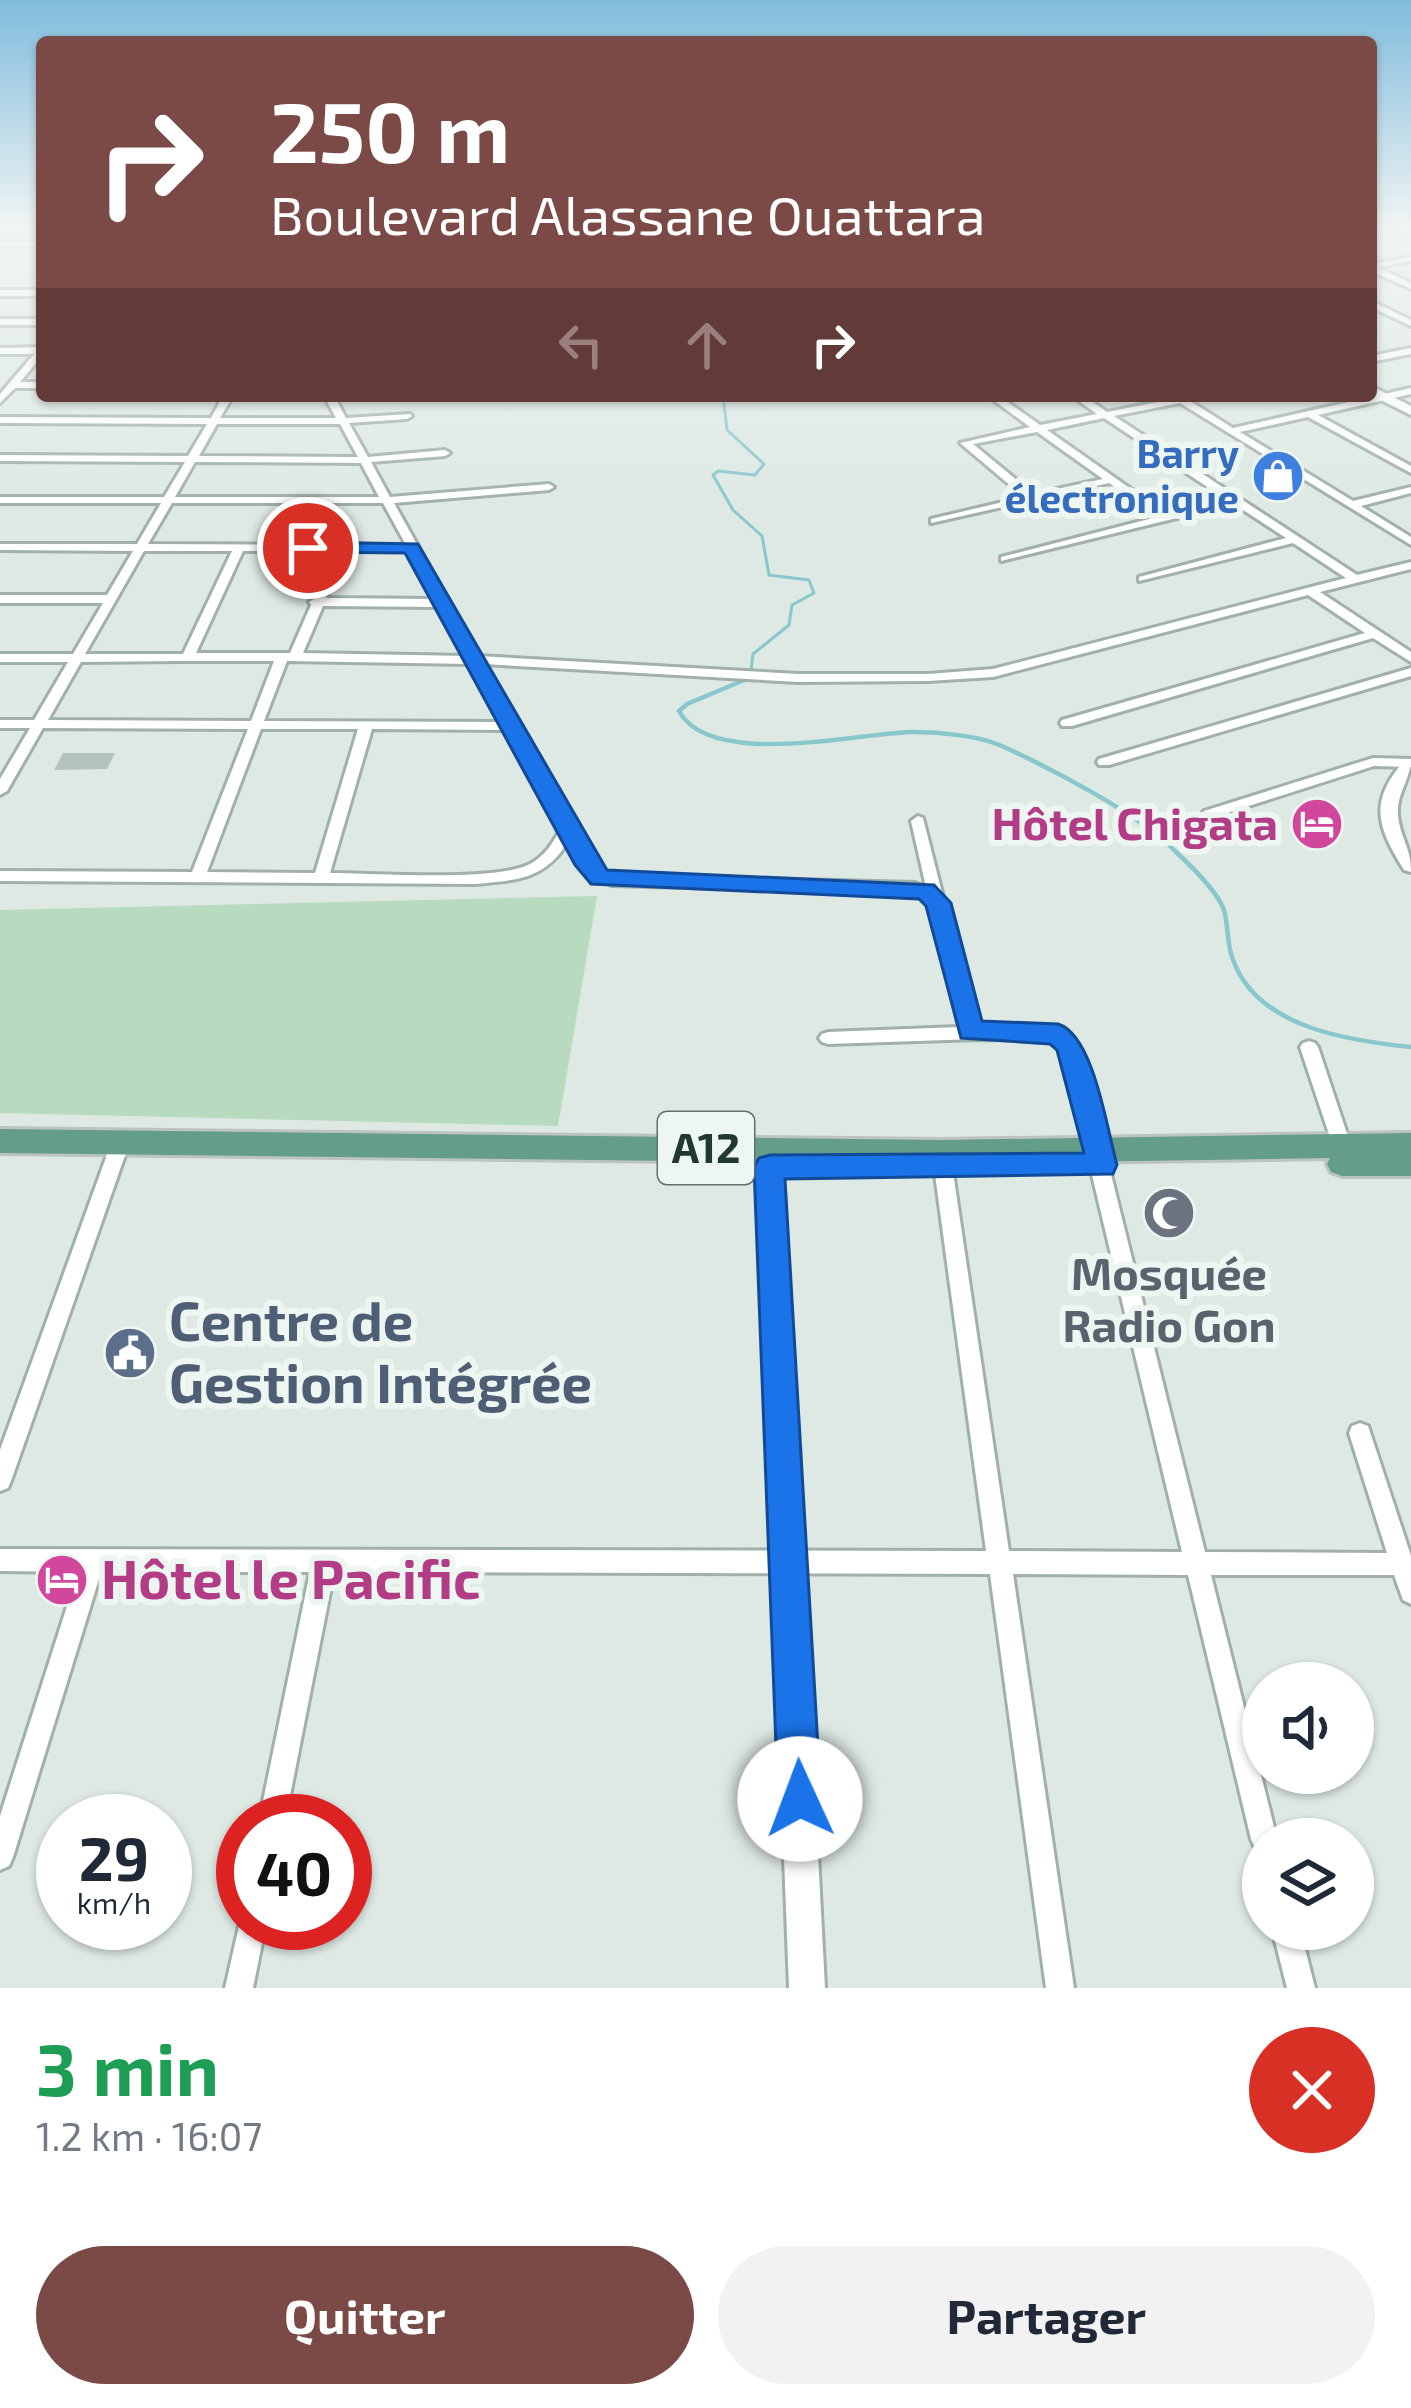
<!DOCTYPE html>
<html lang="fr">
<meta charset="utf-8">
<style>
:root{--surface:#fff;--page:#f2f2f3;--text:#1f2937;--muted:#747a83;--accent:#7b4a46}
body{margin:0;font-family:"Exo 2",sans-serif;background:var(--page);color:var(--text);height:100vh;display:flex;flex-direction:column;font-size:45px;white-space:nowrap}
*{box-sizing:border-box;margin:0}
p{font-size:39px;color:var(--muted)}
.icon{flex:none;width:66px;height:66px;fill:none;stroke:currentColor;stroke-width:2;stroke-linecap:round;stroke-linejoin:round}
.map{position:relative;height:1988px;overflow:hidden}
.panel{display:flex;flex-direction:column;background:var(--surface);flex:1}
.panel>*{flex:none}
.banner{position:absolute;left:36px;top:36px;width:1341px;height:366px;border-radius:12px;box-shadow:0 3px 9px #0004;background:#7b4a46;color:#fff;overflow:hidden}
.controls{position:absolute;left:1242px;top:1662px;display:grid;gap:24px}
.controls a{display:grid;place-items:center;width:132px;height:132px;border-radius:50%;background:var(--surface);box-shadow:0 3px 9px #0004;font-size:60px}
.speed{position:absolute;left:36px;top:1794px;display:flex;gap:24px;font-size:60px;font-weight:700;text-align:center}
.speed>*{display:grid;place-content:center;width:156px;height:156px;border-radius:50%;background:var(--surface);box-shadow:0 3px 9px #0004;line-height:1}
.speed small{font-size:30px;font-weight:400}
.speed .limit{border:18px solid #d22;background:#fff;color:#111}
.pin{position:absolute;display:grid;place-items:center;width:102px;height:102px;color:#fff;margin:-51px;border:6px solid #fff;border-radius:50%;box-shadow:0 3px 12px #0007}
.me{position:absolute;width:132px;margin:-66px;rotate:358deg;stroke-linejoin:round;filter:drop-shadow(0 0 9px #0008)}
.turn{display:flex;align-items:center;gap:42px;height:252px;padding:0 36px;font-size:54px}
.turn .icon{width:156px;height:156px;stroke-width:2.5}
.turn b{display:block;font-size:84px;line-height:102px}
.lanes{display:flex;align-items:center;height:114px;padding:0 36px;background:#0003;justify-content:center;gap:60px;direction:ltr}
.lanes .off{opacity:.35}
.round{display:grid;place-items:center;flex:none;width:126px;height:126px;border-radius:63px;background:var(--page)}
.overview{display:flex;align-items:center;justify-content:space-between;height:204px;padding:0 36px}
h1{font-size:72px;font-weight:700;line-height:90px;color:#1e9e55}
.action{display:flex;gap:24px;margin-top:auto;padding:24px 36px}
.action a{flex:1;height:138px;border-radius:72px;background:var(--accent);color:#fff;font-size:48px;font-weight:700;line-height:138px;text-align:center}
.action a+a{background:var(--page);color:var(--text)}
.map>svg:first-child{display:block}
</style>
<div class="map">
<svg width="1411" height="1988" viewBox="0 0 1411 1988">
<rect width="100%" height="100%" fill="#dee9e4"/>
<path fill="#b8dabe" d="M597,896L558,1126L0,1113V910Z"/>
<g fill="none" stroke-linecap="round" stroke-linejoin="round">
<path stroke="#88c8cd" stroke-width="3" d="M723,396L727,430L764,464L755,475L718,471L713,475L733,510L762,536L769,575L809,580L814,593L792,605L789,625L753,654L750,678L745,681"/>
<path stroke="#88c8cd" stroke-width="4.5" d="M749,678L687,704L679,711C711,770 861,732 914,732C940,732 982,736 1004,747C1052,769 1139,814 1175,851C1190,865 1222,895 1225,914C1229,934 1227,949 1236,967C1264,1029 1352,1041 1411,1047"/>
</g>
<path fill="#b4c4bc" d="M63,753H115L107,769L54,770Z"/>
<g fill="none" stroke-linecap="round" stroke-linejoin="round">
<g stroke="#a1b0aa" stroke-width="6">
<path id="minor" d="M1385,229H1396L1371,237V233Z
M0,242H42V246H0Z
M1411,257V261L1377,267L1411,283V289L1371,271V264Z
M0,290H42V296H0Z
M1371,301L1411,320V326L1371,307Z
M0,319H42V325H0Z
M42,347V356L20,382H42V388H15L0,403V394L34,354H0V348Z
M1411,348V354L1371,362V356Z
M1411,388V394L1318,415L1411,466V473L1308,417L1240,432L1353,501L1411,487V493L1361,506L1411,537V545L1180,403L1114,416L1357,575L1411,562V569L1320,592L1411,652V662L1373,638L1072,726H1062L1060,723L1062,720L1365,633L1308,595L993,677L928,681L798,682L484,664L599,870L614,875L915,883L926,887L911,821L918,816L923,818L975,1023L984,1028H1057L1063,1030L1079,1046L1205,1552L1387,1553L1349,1433L1352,1426L1360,1423L1368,1426L1411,1556V1604L1403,1600L1394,1575H1211L1277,1839H1263V1852L1255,1848L1251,1839L1188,1575L1013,1574L1074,1988H1046L990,1574L334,1572L285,1821H259L310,1572H101L13,1857L9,1866L0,1870V1816L78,1572L0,1571V1549L986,1551L932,1152L935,1147L941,1145L947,1147L950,1152L1009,1551L1182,1552L1062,1049L1053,1040L977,1039L828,1044L822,1042L819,1038L822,1034L828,1032L959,1027L929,899L913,893L612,885L588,876L568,842C544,880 517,880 475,884L0,881V871L192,872L248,729L43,728L7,791L0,795V779L30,728H0V720H34L68,662H0V654H73L103,603H0V595H107L133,551L0,550V544H137L161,503H0V497H164L185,462L0,461V455L188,456L207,424L0,423V417L211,418L223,396H233L220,418H336L324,396H334L346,418L410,414L412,416L407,419L349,423L368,457L445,450L450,453L445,456L371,462L390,497L549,484L554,487L549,490L394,503L479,656L798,674H928L993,669L1346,578L1293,543L1139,581V577L1286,538L1234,504L1001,561V557L1157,517L1109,483L931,523V519L1024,497L960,443L1030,427L988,396H999L1040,425L1097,414L1072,396H1084L1107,412L1173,399L1170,396H1206L1190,401L1233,428ZM1104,418L1227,500L1168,515L1047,430ZM217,424H340L358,457L199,456ZM1037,432L1103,479L1034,494L973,444ZM195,462L361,463L379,497H175ZM172,503H383L406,545L148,544ZM144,551H232L183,654H85ZM243,551H335L314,599L309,602L311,605L290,653H196ZM346,551H409L436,599L326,598ZM323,606L440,607L467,656L303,653ZM182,661H274L251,721L48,720L81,662ZM287,661L471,664L503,722L264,721ZM261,729H358L315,873L207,872ZM372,729L507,730L561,828C553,843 545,856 530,864C496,882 374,873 330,873Z
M1411,668V676L1109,765H1099L1097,762L1099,759Z
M1373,758L1411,759V767L1374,766L1214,817L1209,818L1202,814L1204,811Z
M1309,1041L1315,1043L1318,1047L1351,1146L1348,1151L1342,1153L1336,1151L1333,1146L1300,1047L1303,1043Z
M121,1134L127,1136L130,1141L11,1481L8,1488L0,1491V1450L112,1141L115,1136Z
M242,1913L243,1923H266L253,1988H225Z
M1272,1929H1300L1315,1988H1287Z"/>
</g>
<g stroke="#a1b0aa" stroke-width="6">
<path id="tertiary" d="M1371,386L1411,406V415L1371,395Z
M1411,759C1411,779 1396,794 1398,815C1400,838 1411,846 1411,872L1404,870C1377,827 1368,801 1405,760Z
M769,1140L777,1143L781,1149L825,1988H789L757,1149L761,1143Z"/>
</g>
<g stroke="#bcc3c1" stroke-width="6">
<path id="primary" d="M0,1129L941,1140L1411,1133V1176H1342L1331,1172L1327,1164L1330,1158L941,1164L0,1153Z"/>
</g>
<use href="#minor" fill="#fff" fill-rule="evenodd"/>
<use href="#tertiary" fill="#fff" fill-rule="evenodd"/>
<use href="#primary" fill="#649d8a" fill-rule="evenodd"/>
</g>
<linearGradient id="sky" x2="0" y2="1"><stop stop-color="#81bcdd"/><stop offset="0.45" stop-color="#f0f5f3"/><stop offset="1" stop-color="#f0f5f3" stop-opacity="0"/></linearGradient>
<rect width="1411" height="507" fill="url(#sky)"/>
<path fill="#1a73e8" stroke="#114b97" stroke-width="3" d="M308,542L418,544L607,870L934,885L951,903L982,1021L1058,1024C1094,1035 1107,1130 1117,1165L1113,1174L785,1179L821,1799L815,1814L800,1820L785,1814L778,1799L754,1167L759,1158L770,1155L1084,1153L1057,1050L1050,1044L961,1038L926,906L919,899L591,884L575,865L405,553L301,552L298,548Z"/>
<defs>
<g id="shop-disc" transform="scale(2.7)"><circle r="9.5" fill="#3f7fe0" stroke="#eef6f2"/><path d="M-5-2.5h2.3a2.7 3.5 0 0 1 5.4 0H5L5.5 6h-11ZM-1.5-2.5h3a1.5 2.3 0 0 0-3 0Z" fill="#fff"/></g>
<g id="hotel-disc" transform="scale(2.7)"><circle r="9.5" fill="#d1479c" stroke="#eef6f2"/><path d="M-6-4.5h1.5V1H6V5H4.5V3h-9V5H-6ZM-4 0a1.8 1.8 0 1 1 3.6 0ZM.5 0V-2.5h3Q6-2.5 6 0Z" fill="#fff"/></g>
<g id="mosque-disc" transform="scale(2.7)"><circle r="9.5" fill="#6b7280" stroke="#eef6f2"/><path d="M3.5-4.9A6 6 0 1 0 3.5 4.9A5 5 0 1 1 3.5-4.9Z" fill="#fff"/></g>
<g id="civic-disc" transform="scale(2.7)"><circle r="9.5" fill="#5c6f8a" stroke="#eef6f2"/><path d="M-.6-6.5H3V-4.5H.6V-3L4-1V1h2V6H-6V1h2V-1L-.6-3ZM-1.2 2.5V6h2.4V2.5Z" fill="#fff"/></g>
</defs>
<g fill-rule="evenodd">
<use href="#shop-disc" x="1278" y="476"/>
<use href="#hotel-disc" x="1317" y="824"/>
<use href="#mosque-disc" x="1169" y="1213"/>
<use href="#civic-disc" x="130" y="1353"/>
<use href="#hotel-disc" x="62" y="1580"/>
</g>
<g text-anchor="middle" stroke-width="12" stroke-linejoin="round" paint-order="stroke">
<g font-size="39" font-weight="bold" fill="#366cbe" stroke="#eef6f2" text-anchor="end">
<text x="1239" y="468">Barry<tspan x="1239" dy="45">électronique</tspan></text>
</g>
<rect fill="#eef6f2" stroke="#5e716a" stroke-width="3" x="658" y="1112" width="96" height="72" rx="9"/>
<g font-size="42" font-weight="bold" fill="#203830">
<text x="706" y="1163">A12</text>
</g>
<g font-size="45" font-weight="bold" fill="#b23c85" stroke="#eef6f2" text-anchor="end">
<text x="1278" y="840">Hôtel Chigata</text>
</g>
<g font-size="45" font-weight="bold" fill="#5b616d" stroke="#eef6f2">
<text x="1169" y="1290">Mosquée<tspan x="1169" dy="52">Radio Gon</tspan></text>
</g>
<g font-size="54" font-weight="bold" fill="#4e5e75" stroke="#eef6f2" text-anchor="start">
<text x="169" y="1341">Centre de<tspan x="169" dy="62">Gestion Intégrée</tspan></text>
</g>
<g font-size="54" font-weight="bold" fill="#b23c85" stroke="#eef6f2" text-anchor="start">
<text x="101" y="1599">Hôtel le Pacific</text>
</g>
</g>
</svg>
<div class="controls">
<a><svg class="icon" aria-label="sound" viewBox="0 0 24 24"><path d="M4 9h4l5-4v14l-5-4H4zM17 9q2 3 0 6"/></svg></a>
<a><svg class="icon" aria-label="layers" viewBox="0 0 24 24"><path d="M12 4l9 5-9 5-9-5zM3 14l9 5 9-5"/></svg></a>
</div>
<div class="speed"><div>29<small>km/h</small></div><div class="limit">40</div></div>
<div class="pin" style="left:308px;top:548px;background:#d93025"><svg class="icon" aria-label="arrive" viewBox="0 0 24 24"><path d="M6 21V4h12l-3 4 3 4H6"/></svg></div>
<svg class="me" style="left:800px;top:1799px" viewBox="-20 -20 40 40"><circle r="19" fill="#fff"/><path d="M0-13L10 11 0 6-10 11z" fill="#1a73e8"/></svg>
<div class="banner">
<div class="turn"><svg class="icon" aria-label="right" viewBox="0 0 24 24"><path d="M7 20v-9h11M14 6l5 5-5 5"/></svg><div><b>250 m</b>Boulevard Alassane Ouattara</div></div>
<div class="lanes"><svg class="icon off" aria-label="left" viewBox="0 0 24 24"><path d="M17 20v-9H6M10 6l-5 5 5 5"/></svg><svg class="icon off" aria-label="ahead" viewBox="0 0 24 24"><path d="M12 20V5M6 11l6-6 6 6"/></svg><svg class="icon" aria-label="right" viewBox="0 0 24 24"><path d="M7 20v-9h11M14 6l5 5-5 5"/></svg></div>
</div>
</div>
<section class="panel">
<div class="overview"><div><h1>3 min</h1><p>1.2 km · 16:07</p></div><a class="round" style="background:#d93025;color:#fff"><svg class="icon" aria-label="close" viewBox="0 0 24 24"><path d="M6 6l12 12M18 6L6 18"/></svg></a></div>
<div class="action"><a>Quitter</a><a>Partager</a></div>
</section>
